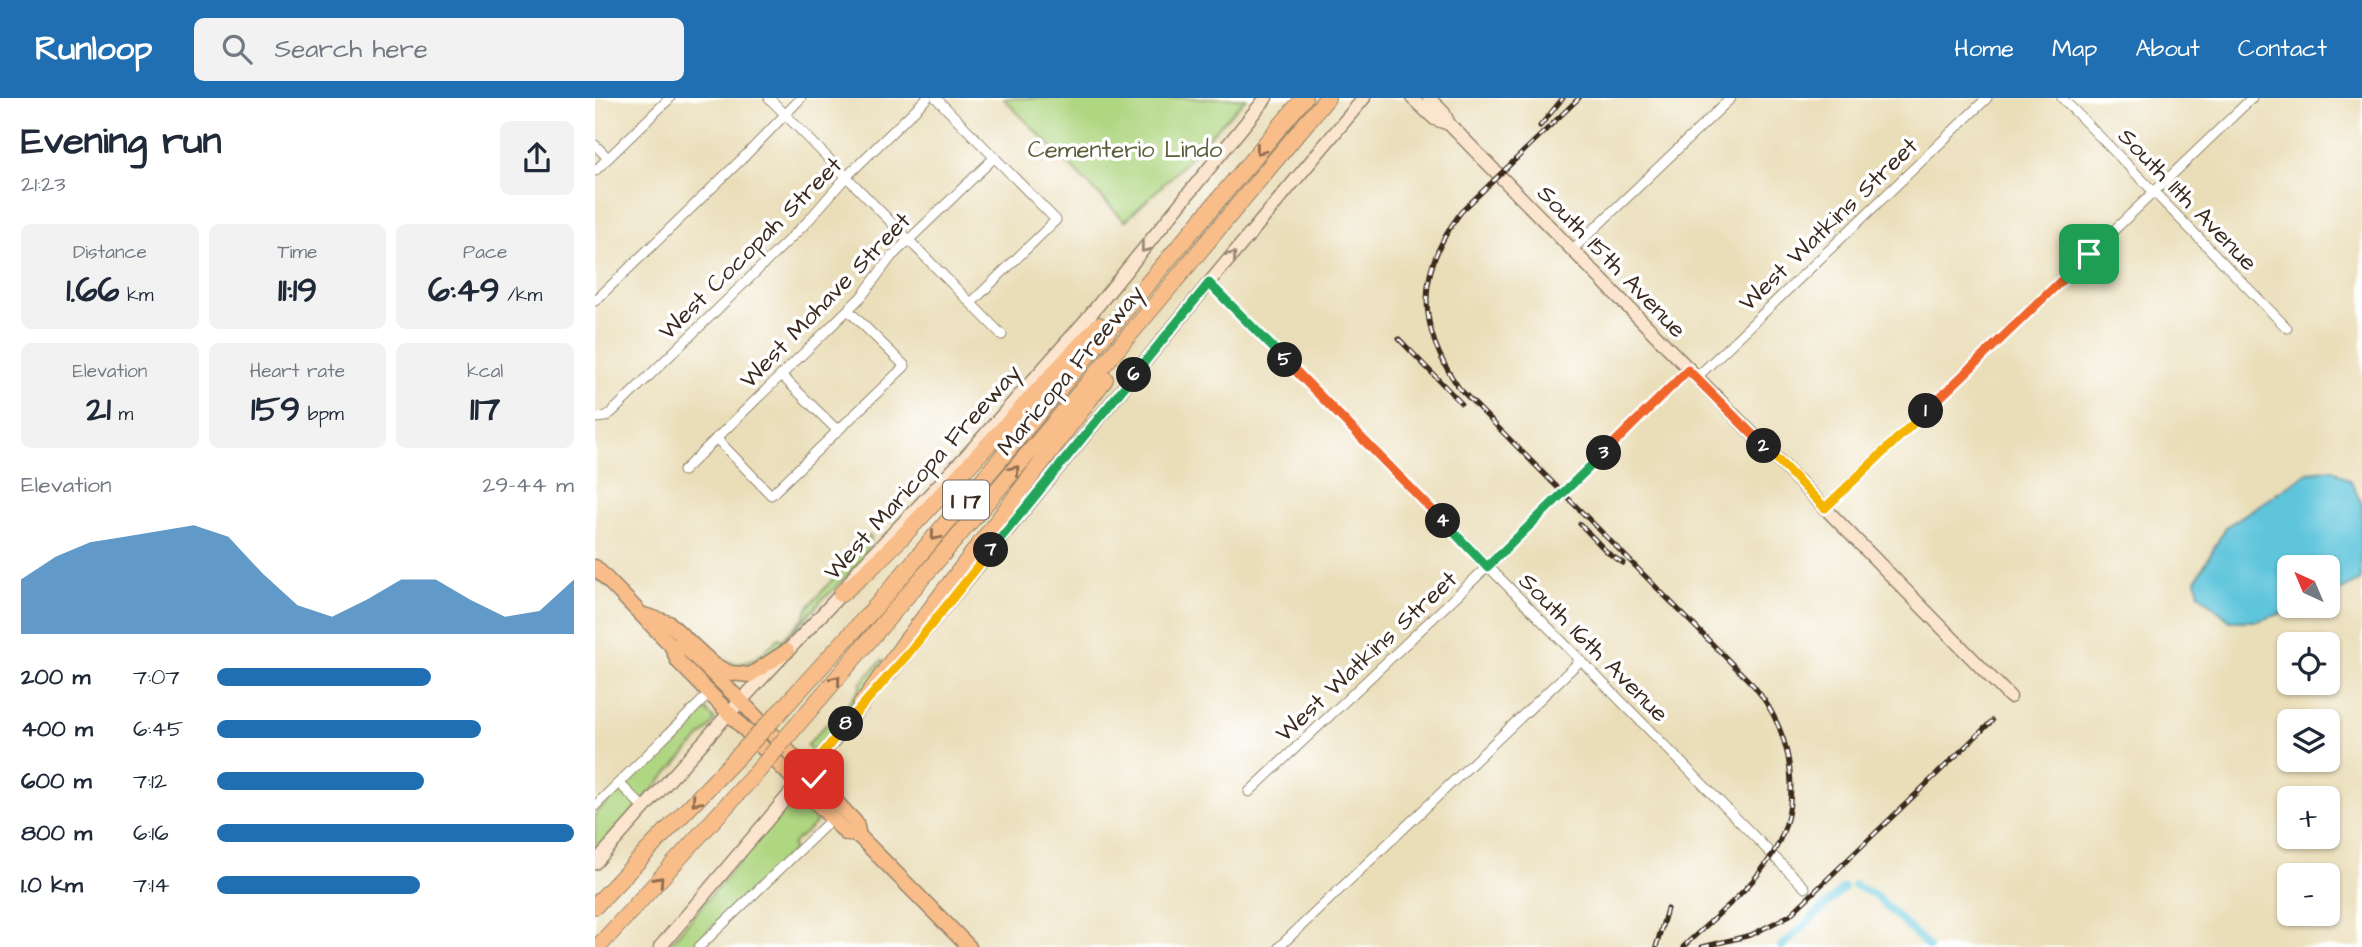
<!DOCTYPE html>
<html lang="en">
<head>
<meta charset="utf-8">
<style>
  body { margin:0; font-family:"Architects Daughter",sans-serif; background:#f2f2f3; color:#1f2937; height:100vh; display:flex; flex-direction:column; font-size:26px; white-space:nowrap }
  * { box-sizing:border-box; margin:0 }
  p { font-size:23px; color:#747a83 }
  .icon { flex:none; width:38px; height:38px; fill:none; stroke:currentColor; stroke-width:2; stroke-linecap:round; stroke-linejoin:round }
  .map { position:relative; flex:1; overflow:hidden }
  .sheet { display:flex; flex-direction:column; background:#fff; width:595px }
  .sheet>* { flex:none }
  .needle { width:46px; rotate:316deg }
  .fabs { position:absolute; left:1682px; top:457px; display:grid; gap:14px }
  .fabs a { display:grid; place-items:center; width:63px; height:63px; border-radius:10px; background:#fff; box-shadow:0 2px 5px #0004; font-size:35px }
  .pin { position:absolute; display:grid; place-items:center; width:60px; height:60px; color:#fff; margin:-30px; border-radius:14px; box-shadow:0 4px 10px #0006 }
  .km { position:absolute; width:35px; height:35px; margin:-18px; border-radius:50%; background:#222; color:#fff; font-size:19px; line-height:35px; text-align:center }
  .round { display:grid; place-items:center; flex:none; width:74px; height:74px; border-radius:10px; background:#f2f2f3 }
  .head { display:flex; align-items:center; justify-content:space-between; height:119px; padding:0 21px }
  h1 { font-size:38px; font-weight:700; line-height:52px }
  .figures { display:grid; grid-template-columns:repeat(3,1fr); gap:10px; height:119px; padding:7px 21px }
  .figures div { display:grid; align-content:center; border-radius:10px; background:#f2f2f3; text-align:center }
  .figures b { font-size:35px; font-weight:700 }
  .figures small { font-size:19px; font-weight:400 }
  .figures p { font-size:19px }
  .chart { height:196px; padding:14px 21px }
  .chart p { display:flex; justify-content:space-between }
  .chart svg { width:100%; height:126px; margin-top:7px; fill:#1f6fb2; opacity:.7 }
  ul { padding:0 21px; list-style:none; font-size:23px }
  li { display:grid; grid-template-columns:112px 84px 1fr; align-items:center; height:52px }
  li i { height:18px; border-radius:9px; background:#1f6fb2 }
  header { display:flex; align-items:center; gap:42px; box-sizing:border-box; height:98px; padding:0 35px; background:#1f6fb2; color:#fff }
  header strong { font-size:33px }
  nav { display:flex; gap:38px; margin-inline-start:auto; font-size:24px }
  .search { width:490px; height:63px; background:#f2f2f3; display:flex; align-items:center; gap:18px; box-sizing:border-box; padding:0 24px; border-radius:10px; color:#747a83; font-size:26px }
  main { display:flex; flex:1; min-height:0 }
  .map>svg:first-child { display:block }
  .green { fill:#afd680; stroke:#75804f; stroke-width:2 }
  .water { fill:#5ec5db; stroke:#4c787c; stroke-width:2 }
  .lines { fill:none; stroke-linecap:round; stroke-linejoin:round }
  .canal { stroke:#5ec5db; stroke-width:8 }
  .minor-casing { stroke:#92846c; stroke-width:11 }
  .secondary-casing { stroke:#92846c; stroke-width:15 }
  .primary-casing { stroke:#92846c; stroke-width:17 }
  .motorway-casing { stroke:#92846c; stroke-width:18 }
  .minor { stroke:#fff; stroke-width:9 }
  .secondary { stroke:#fce5cf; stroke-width:12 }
  .primary { stroke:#f8bd88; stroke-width:14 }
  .motorway { stroke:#f8bd88; stroke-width:16 }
  .rail-casing { stroke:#3b2a1e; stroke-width:5 }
  .rail { stroke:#fff; stroke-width:2.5; stroke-dasharray:8; stroke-linecap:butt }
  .motorway-bridge-casing { stroke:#92846c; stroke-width:18; stroke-linecap:butt }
  .motorway-bridge { stroke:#f8bd88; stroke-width:16 }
  .oneway { stroke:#906c4e }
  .oneway2 { stroke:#9c8876 }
  .split-1-casing { stroke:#fff; stroke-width:14 }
  .split-2-casing { stroke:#fff; stroke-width:14 }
  .split-3-casing { stroke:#fff; stroke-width:14 }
  .split-4-casing { stroke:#fff; stroke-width:14 }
  .split-5-casing { stroke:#fff; stroke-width:14 }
  .split-6-casing { stroke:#fff; stroke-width:14 }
  .split-7-casing { stroke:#fff; stroke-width:14 }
  .split-8-casing { stroke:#fff; stroke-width:14 }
  .split-9-casing { stroke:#fff; stroke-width:14 }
  .split-1 { stroke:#f0652b; stroke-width:9 }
  .split-2 { stroke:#f5b400; stroke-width:9 }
  .split-3 { stroke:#f0652b; stroke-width:9 }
  .split-4 { stroke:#22a559; stroke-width:9 }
  .split-5 { stroke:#f0652b; stroke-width:9 }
  .split-6 { stroke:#22a559; stroke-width:9 }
  .split-7 { stroke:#22a559; stroke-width:9 }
  .split-8 { stroke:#f5b400; stroke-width:9 }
  .split-9 { stroke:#f5b400; stroke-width:9 }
  .labels { text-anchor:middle; stroke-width:7; stroke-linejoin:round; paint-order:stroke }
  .shield { fill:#fff; stroke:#766a62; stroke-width:2 }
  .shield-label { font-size:23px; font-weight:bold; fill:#3b2a1e }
  .park-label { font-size:24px; fill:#5e5e3b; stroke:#fff }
  .street-label { font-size:24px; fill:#3b2a1e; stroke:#fff }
</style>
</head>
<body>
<header>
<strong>Runloop</strong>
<div class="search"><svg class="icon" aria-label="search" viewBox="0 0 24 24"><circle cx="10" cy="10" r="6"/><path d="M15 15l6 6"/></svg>Search here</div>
<nav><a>Home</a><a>Map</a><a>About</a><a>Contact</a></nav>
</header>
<main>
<section class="sheet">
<div class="head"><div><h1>Evening run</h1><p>21:23</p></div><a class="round"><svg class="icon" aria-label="share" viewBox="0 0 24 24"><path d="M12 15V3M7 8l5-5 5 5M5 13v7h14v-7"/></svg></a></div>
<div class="figures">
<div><p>Distance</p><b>1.66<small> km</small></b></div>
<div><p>Time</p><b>11:19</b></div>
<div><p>Pace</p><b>6:49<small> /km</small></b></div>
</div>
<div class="figures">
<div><p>Elevation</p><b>21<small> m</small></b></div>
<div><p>Heart rate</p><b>159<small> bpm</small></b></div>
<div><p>kcal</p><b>117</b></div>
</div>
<div class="chart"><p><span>Elevation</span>29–44 m</p>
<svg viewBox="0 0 160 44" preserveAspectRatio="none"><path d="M0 44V25L10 17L20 12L30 10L40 8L50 6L60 10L70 23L80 34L90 38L100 32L110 25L120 25L130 32L140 38L150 36L160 25V44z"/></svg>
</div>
<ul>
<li><b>200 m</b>7:07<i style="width:60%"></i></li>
<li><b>400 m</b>6:45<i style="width:74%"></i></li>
<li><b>600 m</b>7:12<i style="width:58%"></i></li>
<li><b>800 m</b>6:16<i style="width:100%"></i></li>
<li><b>1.0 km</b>7:14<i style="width:57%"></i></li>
</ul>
</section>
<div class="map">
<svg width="1767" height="849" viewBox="0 0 1767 849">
  <rect width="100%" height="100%" fill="#fff"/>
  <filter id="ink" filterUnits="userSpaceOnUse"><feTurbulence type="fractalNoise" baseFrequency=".0143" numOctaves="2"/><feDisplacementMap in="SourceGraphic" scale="14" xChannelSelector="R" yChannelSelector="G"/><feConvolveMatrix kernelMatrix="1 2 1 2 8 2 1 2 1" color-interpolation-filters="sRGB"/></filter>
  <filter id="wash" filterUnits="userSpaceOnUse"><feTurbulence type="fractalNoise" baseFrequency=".00686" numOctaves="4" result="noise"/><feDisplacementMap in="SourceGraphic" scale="28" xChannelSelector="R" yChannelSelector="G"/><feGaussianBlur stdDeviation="1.57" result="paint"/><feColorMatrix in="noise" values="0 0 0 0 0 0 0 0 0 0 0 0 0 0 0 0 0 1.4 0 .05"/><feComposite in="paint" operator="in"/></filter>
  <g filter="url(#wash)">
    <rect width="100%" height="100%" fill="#eadeb9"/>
    <path class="green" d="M 408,0 L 651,0 L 576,79 L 530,123 Z
      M 273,438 L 276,439 L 269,460 L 232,498 L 228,500 C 225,506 168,567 159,570 C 143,577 128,565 114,556 L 117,553 C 144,578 161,561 184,540 L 188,542 L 209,519 L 213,509 L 264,452 L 266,444 Z
      M 287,562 L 290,565 L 255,612 L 222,652 L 215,652 L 212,647 L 240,617 L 248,613 L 266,589 L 265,586 Z
      M 110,611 L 120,622 L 116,628 L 0,754 L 0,716 Z
      M 200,704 L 204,707 L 213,708 L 222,719 L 220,726 L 199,744 L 197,748 L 199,751 L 96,849 L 72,849 L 191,709 Z"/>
    <path class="water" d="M 1738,371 L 1756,384 L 1767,406 L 1766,482 L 1733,499 L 1732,469 L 1694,469 L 1694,508 L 1712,508 L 1662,523 L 1635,523 L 1604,496 L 1601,482 L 1631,429 L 1714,374 Z"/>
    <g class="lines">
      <path class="canal" d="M 1259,787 L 1280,797 L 1334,849
        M 1186,849 L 1249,790"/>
    </g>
  </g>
  <g filter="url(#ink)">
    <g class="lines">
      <defs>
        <path id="minor" d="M 174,0 L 407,237
          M 341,0 L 461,122 L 376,205
          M 1467,0 L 1692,230
          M 0,47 L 13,60
          M 0,73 L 75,0
          M 977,152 L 1136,0
          M 614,185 L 1210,790
          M 0,203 L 151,57 L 206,0
          M 186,277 L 243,333
          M 1101,280 L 1392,0
          M 0,320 L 10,319 L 17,314 L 212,124 L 251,79 L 332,0
          M 121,340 L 176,397 L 310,268 L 253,212
          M 88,373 L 267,198 L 296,159 L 400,59
          M 1230,409 L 1657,0
          M 24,685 L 49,710
          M 654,694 L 892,469 L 1093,272
          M 0,708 L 114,596
          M 104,849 L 237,721
          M 684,849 L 985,563"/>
        <path id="secondary" d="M 817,0 L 840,21 L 854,26
          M 834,0 L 849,15 L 854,26 L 1415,599
          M 295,576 L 614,185 L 769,0
          M 0,765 L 127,623 L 246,496 L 264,471 L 372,357 L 491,222 L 671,0
          M 65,849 L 220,666 L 271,602"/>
        <path id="primary" d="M 0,469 L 76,547 L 83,563 L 251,735 L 264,738 L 374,849
          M 49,517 L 74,525 L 119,567 L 135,575 L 155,577 L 192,553
          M 76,547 L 93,552 L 146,603 L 261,725 L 264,738"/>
        <path id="motorway" d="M 246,496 L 274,472 L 310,436 L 504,227
          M 266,607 L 309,546 L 510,281
          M 179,620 L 283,506 L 709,0
          M 196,634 L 558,209 L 732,0
          M 0,808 L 148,653
          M 3,849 L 163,673"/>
      </defs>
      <use href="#minor" class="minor-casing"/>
      <use href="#secondary" class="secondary-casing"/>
      <use href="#primary" class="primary-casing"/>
      <use href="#motorway" class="motorway-casing"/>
      <use href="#minor" class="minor"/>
      <use href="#secondary" class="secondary"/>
      <use href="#primary" class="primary"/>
      <use href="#motorway" class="motorway"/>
      <defs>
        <path id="rail" d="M 984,0 L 866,114 C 820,175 822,229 864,290 L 1158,587 C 1200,637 1211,711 1171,766 C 1149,797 1115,823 1088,849
          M 945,28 L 968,0
          M 804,241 L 866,305
          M 985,426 L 1013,455 L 1028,465
          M 1061,849 L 1072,811
          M 1107,849 L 1156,837 L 1195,817 L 1397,623"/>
      </defs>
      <use href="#rail" class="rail-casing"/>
      <use href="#rail" class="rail"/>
      <defs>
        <path id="motorway-bridge" d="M 148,653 L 179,620
          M 163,673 L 196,634"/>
      </defs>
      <use href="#motorway-bridge" class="motorway-bridge-casing"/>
      <use href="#motorway-bridge" class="motorway-bridge"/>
    </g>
    <defs><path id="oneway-chevron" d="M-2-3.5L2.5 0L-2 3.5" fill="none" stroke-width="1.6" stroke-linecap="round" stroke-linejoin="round" transform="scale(1.75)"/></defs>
    <g class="oneway">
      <use href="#oneway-chevron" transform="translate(665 52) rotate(130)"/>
      <use href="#oneway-chevron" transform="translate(420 372) rotate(-50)"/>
      <use href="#oneway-chevron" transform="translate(340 438) rotate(130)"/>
      <use href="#oneway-chevron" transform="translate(241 582) rotate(-50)"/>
      <use href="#oneway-chevron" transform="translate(101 703) rotate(133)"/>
      <use href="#oneway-chevron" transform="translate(64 783) rotate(-48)"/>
    </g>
    <g class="oneway2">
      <use href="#oneway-chevron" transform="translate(550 150) rotate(129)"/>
      <use href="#oneway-chevron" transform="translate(637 158) rotate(-50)"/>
    </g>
  </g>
  <g class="lines" filter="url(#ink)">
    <defs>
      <path id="split-1" d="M 1331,313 L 1494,156"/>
      <path id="split-2" d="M 1169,348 L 1230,410 L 1331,313"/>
      <path id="split-3" d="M 1009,355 L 1093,272 L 1169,348"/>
      <path id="split-4" d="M 848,423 L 892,469 L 1009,355"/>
      <path id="split-5" d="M 690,262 L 848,423"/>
      <path id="split-6" d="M 539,277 L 614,185 L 690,262"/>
      <path id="split-7" d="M 396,452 L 539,277"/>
      <path id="split-8" d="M 251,626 L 312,557 L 396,452"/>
      <path id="split-9" d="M 219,681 L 213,674 L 251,626"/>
    </defs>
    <use href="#split-1" class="split-1-casing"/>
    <use href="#split-2" class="split-2-casing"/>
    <use href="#split-3" class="split-3-casing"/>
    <use href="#split-4" class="split-4-casing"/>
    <use href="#split-5" class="split-5-casing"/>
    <use href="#split-6" class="split-6-casing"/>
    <use href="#split-7" class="split-7-casing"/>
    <use href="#split-8" class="split-8-casing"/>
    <use href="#split-9" class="split-9-casing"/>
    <use href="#split-1" class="split-1"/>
    <use href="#split-2" class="split-2"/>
    <use href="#split-3" class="split-3"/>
    <use href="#split-4" class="split-4"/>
    <use href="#split-5" class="split-5"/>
    <use href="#split-6" class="split-6"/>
    <use href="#split-7" class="split-7"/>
    <use href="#split-8" class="split-8"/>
    <use href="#split-9" class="split-9"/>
  </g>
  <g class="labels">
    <rect class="shield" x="348" y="382.5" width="46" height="39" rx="5"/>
    <g class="shield-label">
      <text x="371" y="410">I 17</text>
    </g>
    <g class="park-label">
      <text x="530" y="59">Cementerio Lindo</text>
    </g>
    <g class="street-label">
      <text transform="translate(1593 101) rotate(46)" y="8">South 11th Avenue</text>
      <text transform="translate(1233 126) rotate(-44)" y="8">West Watkins Street</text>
      <text transform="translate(155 150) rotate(-45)" y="8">West Cocopah Street</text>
      <text transform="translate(1017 163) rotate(46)" y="8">South 15th Avenue</text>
      <text transform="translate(230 202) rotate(-46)" y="8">West Mohave Street</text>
      <text transform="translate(475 272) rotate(-50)" y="8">Maricopa Freeway</text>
      <text transform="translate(327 374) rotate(-48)" y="8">West Maricopa Freeway</text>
      <text transform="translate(999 549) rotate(45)" y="8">South 16th Avenue</text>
      <text transform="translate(771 558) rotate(-43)" y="8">West Watkins Street</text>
    </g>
  </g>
</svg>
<div class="fabs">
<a><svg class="needle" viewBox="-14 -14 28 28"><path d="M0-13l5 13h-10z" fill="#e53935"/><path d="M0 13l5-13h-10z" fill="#747a83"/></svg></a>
<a><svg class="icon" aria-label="locate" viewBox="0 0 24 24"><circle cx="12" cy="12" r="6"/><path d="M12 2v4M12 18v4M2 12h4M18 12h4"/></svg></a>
<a><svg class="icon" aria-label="layers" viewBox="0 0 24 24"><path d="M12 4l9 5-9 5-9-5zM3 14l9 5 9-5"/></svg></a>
<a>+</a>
<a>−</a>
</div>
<div class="pin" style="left:1494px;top:156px;background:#1e9e55"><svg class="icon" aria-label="arrive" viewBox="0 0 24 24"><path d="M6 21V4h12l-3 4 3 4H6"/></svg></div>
<div class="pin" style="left:219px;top:681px;background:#d93025"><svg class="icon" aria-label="check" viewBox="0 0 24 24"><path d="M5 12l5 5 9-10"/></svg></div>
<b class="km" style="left:1331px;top:313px">1</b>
<b class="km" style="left:1169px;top:348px">2</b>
<b class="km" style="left:1009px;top:355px">3</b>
<b class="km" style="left:848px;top:423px">4</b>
<b class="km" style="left:690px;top:262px">5</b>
<b class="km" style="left:539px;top:277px">6</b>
<b class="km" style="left:396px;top:452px">7</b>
<b class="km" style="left:251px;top:626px">8</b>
</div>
</main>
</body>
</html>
